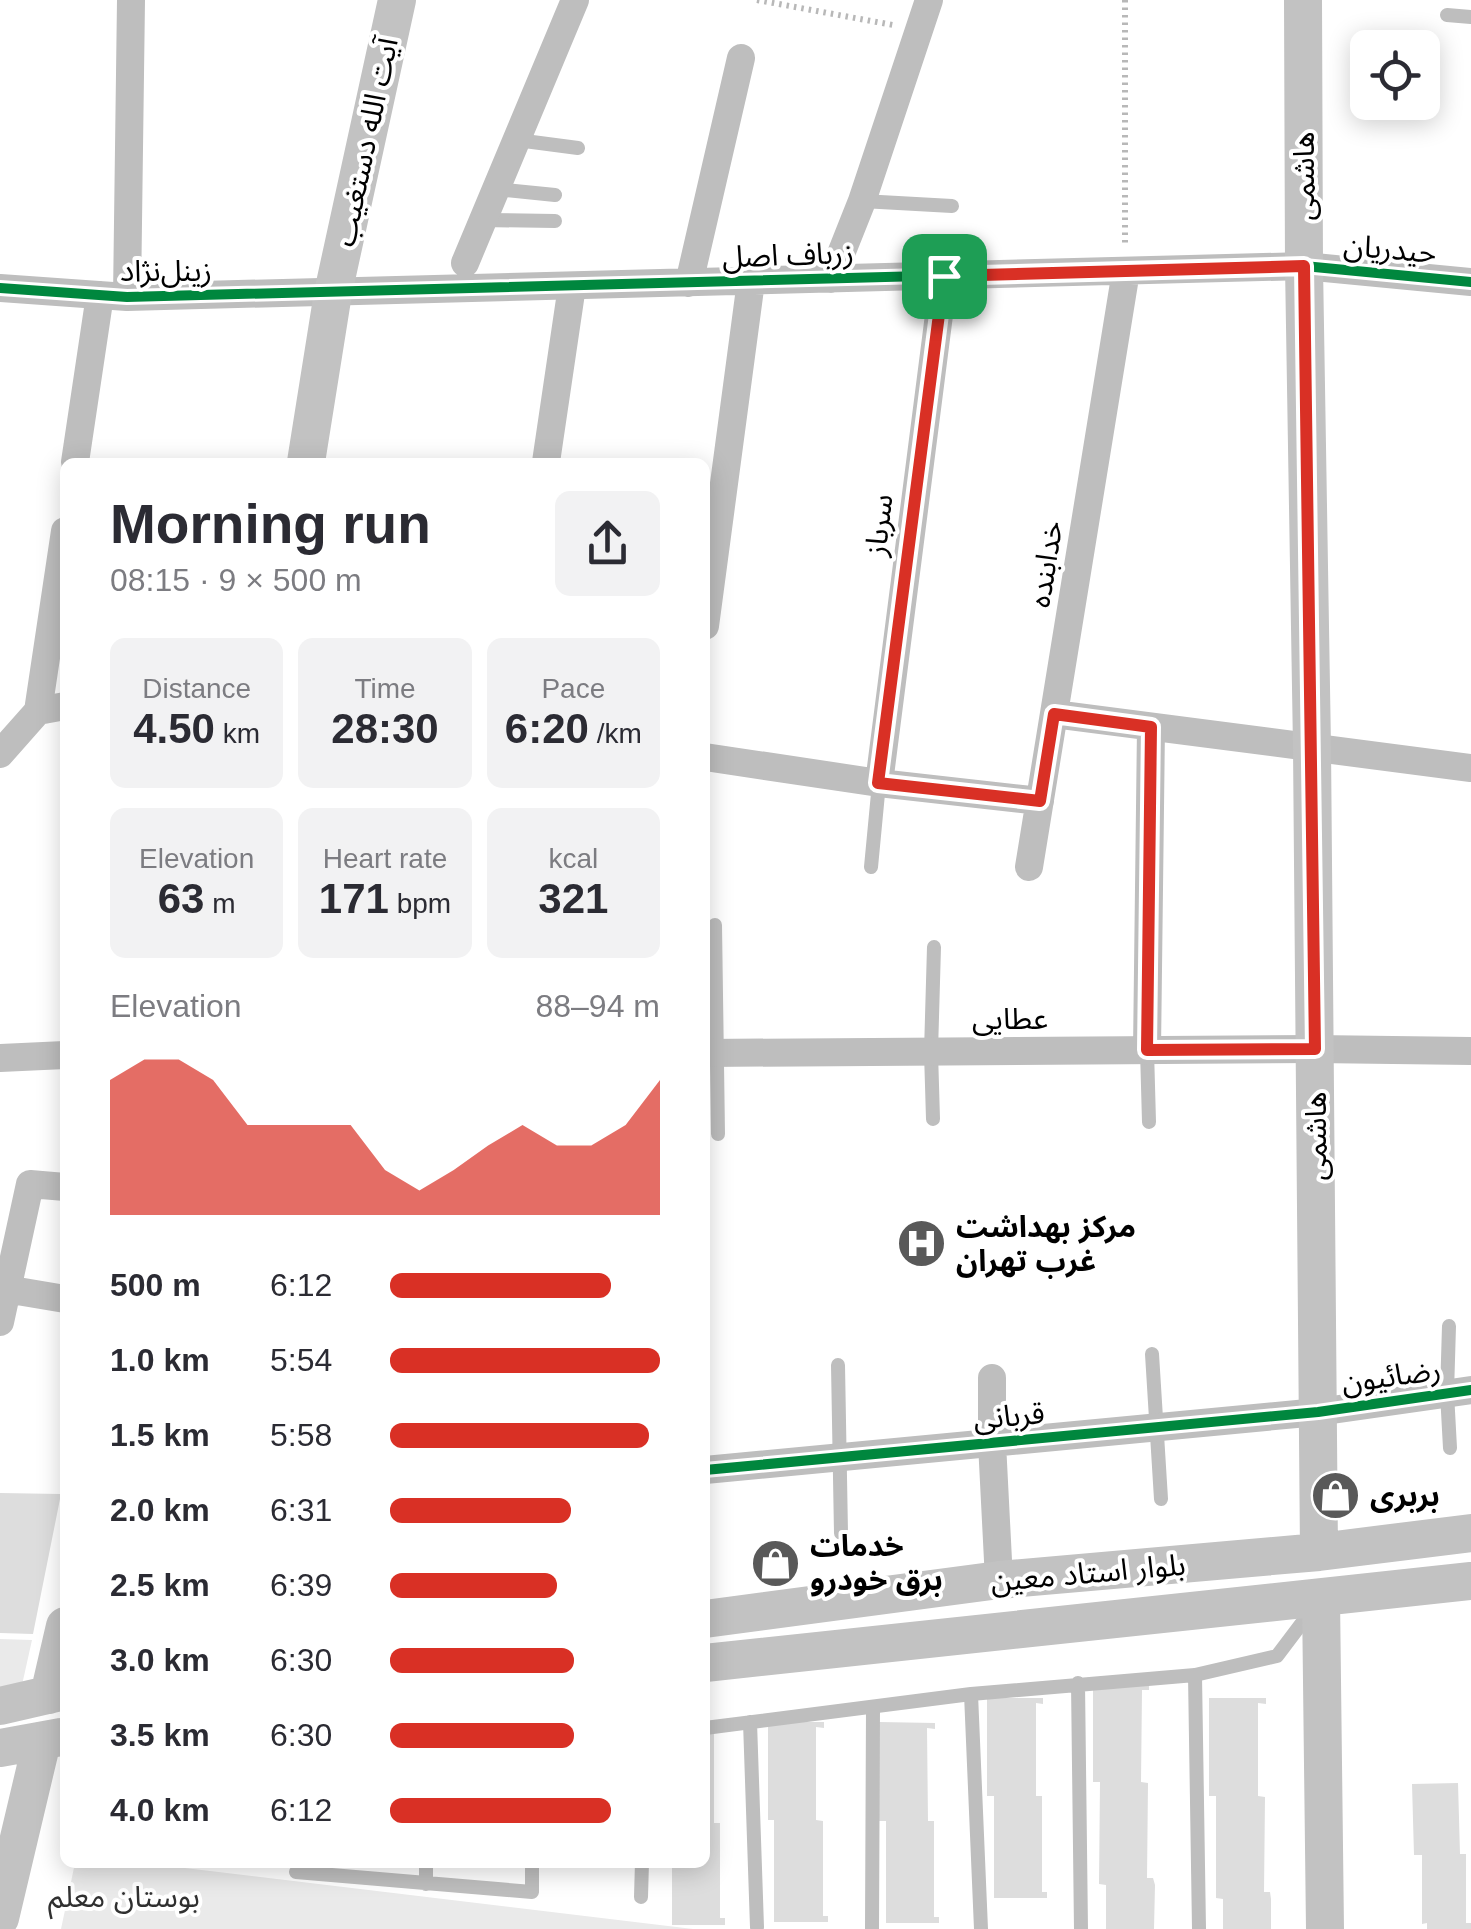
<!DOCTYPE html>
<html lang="en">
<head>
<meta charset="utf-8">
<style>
  body { margin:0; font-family:Arial,"Noto Sans Arabic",sans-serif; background:#f2f2f3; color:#2b2b33; height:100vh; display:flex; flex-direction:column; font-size:38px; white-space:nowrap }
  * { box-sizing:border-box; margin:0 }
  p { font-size:32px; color:#7c7c81 }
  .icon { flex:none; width:55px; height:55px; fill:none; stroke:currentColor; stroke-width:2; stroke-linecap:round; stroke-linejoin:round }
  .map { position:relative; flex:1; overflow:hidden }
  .details { position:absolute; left:60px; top:458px; width:650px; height:1410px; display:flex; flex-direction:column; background:#fff; border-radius:15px; box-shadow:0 5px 25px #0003 }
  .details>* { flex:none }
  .tools { position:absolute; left:1350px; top:30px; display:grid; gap:20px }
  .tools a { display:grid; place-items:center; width:90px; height:90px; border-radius:15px; background:#fff; box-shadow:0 5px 25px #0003; font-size:50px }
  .pin { position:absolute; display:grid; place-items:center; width:85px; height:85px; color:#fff; margin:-42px; border-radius:20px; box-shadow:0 5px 15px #0006 }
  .round { display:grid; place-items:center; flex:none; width:105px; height:105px; border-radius:15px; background:#f2f2f3 }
  .summary { display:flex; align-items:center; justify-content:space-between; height:170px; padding:0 50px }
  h1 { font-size:55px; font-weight:700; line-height:75px }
  .stats { display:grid; grid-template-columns:repeat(3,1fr); gap:15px; height:170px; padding:10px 50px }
  .stats div { display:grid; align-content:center; border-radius:15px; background:#f2f2f3; text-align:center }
  .stats b { font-size:42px; font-weight:700 }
  .stats small { font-size:28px; font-weight:400 }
  .stats p { font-size:28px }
  .chart { height:280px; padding:20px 50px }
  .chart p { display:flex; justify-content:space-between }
  .chart svg { width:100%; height:180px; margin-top:10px; fill:#d93025; opacity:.7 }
  ul { padding:0 50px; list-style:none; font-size:32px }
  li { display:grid; grid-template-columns:160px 120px 1fr; align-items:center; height:75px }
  li i { height:25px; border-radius:12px; background:#d93025 }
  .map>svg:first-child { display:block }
  .green { fill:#eaeaea }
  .building { fill:#ddd }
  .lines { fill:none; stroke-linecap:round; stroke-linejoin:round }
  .path { stroke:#b8b8b8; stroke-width:6; stroke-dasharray:2.5 5; stroke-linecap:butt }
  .lane { stroke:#bebebe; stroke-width:14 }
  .street { stroke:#bebebe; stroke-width:28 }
  .secondary { stroke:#c2c2c2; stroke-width:38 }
  .cycleway-casing { stroke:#fff; stroke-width:16 }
  .cycleway { stroke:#00873e; stroke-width:10 }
  .route-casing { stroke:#fff; stroke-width:20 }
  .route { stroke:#d93025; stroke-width:12 }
  .labels { text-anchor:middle; stroke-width:8; stroke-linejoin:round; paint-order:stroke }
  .street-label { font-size:30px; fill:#000; stroke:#fff }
  .poi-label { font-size:30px; font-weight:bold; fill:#000; stroke:#fff; text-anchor:start }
  .park-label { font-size:30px; fill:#303030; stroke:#fff }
</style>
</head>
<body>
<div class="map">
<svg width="1471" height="1929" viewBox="0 0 1471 1929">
  <rect width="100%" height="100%" fill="#fff"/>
  <path class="green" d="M 0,1639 L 32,1640 L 22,1685 L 0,1688 Z
    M 75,1863 L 143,1863 L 693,1929 L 61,1929 Z"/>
  <path class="building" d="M 0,1493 L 61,1494 L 33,1634 L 0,1633 Z
    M 1093,1684 L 1149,1684 L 1149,1690 L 1142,1690 L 1141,1782 L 1148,1783 L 1147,1878 L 1153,1878 L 1155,1885 L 1154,1929 L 1106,1929 L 1106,1885 L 1099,1884 L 1100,1782 L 1093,1782 Z
    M 987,1698 L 1043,1698 L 1043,1704 L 1036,1703 L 1036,1796 L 1042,1796 L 1042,1892 L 1047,1892 L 1047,1898 L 994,1898 L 994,1796 L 987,1796 Z
    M 1209,1698 L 1266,1698 L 1266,1704 L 1258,1703 L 1258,1796 L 1265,1797 L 1264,1892 L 1270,1892 L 1271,1899 L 1271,1929 L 1223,1929 L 1223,1899 L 1216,1898 L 1216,1796 L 1209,1796 Z
    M 768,1722 L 824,1722 L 824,1728 L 816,1727 L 816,1820 L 823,1821 L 823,1916 L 828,1916 L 828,1922 L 774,1922 L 774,1820 L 768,1820 Z
    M 879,1722 L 935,1723 L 935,1729 L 927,1728 L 928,1821 L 934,1821 L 934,1917 L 939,1917 L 939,1923 L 886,1923 L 886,1821 L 879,1821 Z
    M 705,1724 L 714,1730 L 714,1823 L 720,1823 L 720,1918 L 725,1918 L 725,1925 L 672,1925 L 672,1862 L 705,1862 Z
    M 1458,1783 L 1460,1854 L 1466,1854 L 1466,1923 L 1471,1923 L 1471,1929 L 1427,1929 L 1427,1923 L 1422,1924 L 1422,1855 L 1414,1855 L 1412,1784 Z"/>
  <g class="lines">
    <path class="path" d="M 757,0 L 893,25
      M 1125,0 L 1125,244"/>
    <path class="lane" d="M 1447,15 L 1471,17
      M 517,140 L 578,148
      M 496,189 L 555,195
      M 862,201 L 952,206
      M 483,220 L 555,221
      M 871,867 L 879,783
      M 715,925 L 718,1134
      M 1147,1050 L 1149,1122
      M 933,1119 L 931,1052 L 934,947
      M 1449,1326 L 1447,1393 L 1450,1448
      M 1152,1354 L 1161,1499
      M 838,1365 L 841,1533
      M 1195,1675 L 1199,1929
      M 1078,1683 L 1081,1929
      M 971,1694 L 981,1929
      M 750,1722 L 757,1927
      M 705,1728 L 971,1694 L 1195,1675 L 1277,1656 L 1311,1611
      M 296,1872 L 532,1892 L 532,1862
      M 426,1884 L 426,1862
      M 641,1897 L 642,1862
      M 872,1929 L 873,1708"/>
    <path class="street" d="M 465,263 L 575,0
      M 831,279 L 862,201 L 929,0
      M 689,283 L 741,58
      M 0,288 L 127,297 L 1304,266 L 1471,282
      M 127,297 L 131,0
      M 75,462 L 100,295
      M 546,462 L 572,286
      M 705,626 L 751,281
      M 38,711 L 65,531
      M 1054,714 L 1471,768
      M 0,754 L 38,711 L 65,706
      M 705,757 L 879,783 L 1040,801
      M 879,783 L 944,276
      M 1029,867 L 1126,271
      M 1147,1050 L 1151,727
      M 705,1053 L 1315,1049 L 1471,1051
      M 0,1058 L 65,1055
      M 0,1288 L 65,1299
      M 0,1322 L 30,1184 L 65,1187
      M 992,1378 L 992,1443 L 999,1580
      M 705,1470 L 1318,1412 L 1471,1390"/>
    <path class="secondary" d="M 1303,0 L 1304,266 L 1312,747 L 1319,1552
      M 306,462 L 333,293 L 397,0
      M 1321,1598 L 1325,1929
      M 705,1619 L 999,1580 L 1319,1552 L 1471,1533
      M 705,1663 L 1471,1581
      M 49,1695 L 65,1626
      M 0,1706 L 65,1691
      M 0,1748 L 61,1737
      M 0,1918 L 42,1741"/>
    <defs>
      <path id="cycleway" d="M 0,288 L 127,297 L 1304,266 L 1471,282
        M 705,1470 L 1318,1412 L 1471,1390"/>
    </defs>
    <use href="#cycleway" class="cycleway-casing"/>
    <use href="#cycleway" class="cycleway"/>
  </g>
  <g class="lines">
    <defs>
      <path id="route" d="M 1304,266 L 1315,1049 L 1147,1050 L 1151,727 L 1054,714 L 1040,801 L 878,783 L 944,276 Z"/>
    </defs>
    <use href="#route" class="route-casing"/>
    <use href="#route" class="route"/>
  </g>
  <defs>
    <symbol id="hospital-disc" viewBox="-11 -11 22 22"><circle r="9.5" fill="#595959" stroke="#fff"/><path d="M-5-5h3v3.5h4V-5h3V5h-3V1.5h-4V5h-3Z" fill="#fff"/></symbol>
    <symbol id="shop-disc" viewBox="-11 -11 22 22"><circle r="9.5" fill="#595959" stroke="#fff"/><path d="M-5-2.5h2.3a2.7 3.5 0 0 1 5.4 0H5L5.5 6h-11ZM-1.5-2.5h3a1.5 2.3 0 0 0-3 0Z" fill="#fff"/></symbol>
  </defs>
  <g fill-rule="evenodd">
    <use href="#hospital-disc" x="894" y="1216" width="55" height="55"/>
    <use href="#shop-disc" x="1308" y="1468" width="55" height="55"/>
    <use href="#shop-disc" x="748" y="1536" width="55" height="55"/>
  </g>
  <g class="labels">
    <g class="street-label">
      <text transform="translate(366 142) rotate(-78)" y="10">آیت الله دستغیب</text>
      <text transform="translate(1304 176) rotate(-90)" y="10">هاشمی</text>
      <text transform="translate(1390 249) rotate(5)" y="10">حیدریان</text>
      <text transform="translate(788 255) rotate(-2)" y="10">زرباف اصل</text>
      <text x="166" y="281">زینل‌نژاد</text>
      <text transform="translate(879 525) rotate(-83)" y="10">سرباز</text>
      <text transform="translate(1046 564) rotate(-81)" y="10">خدابنده</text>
      <text x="1010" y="1029">عطایی</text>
      <text transform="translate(1316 1136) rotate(-90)" y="10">هاشمی</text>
      <text transform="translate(1391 1376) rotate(-8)" y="10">رضائیون</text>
      <text transform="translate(1009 1416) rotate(-5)" y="10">قربانی</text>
      <text transform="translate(1088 1573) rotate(-5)" y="10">بلوار استاد معین</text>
    </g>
    <g class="poi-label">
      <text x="956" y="1237">مرکز بهداشت<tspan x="956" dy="34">غرب تهران</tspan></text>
      <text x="1370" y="1506">بربری</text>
      <text x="810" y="1556">خدمات<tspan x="810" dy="34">برق خودرو</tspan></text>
    </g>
    <g class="park-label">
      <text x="124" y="1907">بوستان معلم</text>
    </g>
  </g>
</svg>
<div class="tools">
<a><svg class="icon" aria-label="locate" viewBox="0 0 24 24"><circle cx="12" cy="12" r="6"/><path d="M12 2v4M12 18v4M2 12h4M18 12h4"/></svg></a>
</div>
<div class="pin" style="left:944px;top:276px;background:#1e9e55"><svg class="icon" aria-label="arrive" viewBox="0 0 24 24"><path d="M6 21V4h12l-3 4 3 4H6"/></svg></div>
<section class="details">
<div class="summary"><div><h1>Morning run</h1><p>08:15 · 9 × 500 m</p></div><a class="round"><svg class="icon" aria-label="share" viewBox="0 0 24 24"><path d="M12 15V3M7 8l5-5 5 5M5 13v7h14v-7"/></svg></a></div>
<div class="stats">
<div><p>Distance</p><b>4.50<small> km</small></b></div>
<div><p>Time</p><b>28:30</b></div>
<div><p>Pace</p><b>6:20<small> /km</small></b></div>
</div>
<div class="stats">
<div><p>Elevation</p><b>63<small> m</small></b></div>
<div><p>Heart rate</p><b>171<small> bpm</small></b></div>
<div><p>kcal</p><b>321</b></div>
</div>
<div class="chart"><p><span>Elevation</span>88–94 m</p>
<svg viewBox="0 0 160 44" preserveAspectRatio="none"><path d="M0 44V11L10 6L20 6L30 11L40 22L50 22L60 22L70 22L80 33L90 38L100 33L110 27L120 22L130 27L140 27L150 22L160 11V44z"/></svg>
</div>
<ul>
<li><b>500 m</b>6:12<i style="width:82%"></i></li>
<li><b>1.0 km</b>5:54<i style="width:100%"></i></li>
<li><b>1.5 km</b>5:58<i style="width:96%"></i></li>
<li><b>2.0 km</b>6:31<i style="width:67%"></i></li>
<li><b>2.5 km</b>6:39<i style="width:62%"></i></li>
<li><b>3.0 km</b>6:30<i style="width:68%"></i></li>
<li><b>3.5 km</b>6:30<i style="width:68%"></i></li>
<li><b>4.0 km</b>6:12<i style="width:82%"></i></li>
</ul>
</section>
</div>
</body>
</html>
